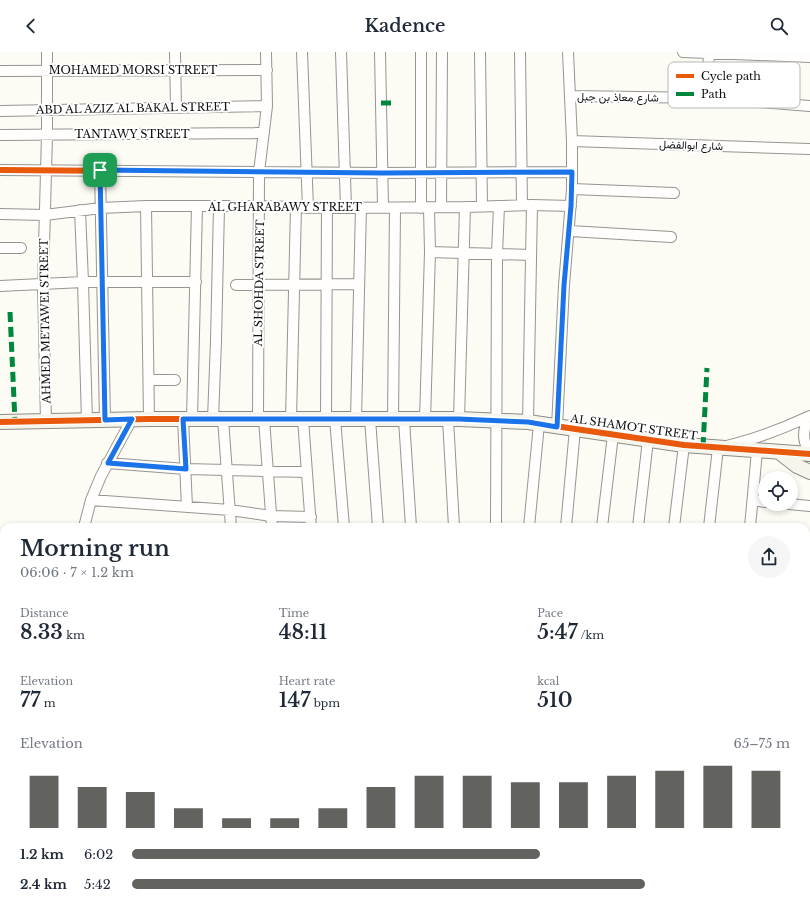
<!DOCTYPE html>
<html lang="en">
<head>
<meta charset="utf-8">
<style>
  body { margin:0; font-family:"Libre Baskerville",Vazirmatn,serif; background:#f6f6f7; color:#1f2937; height:100vh; display:flex; flex-direction:column; font-size:15px; white-space:nowrap }
  * { box-sizing:border-box; margin:0 }
  p { font-size:13px; color:#747a83 }
  .icon { flex:none; width:22px; height:22px; fill:none; stroke:currentColor; stroke-width:2; stroke-linecap:round; stroke-linejoin:round }
  .map { position:relative; flex:1; overflow:hidden }
  .panel { position:absolute; left:0px; top:471px; width:810px; height:384px; display:flex; flex-direction:column; background:#fff; border-radius:12px 12px 0 0; box-shadow:0 2px 6px #0003 }
  .panel>* { flex:none }
  .buttons { position:absolute; left:758px; top:419px; display:grid; gap:8px }
  .buttons a { display:grid; place-items:center; width:40px; height:40px; border-radius:50%; background:#fff; box-shadow:0 2px 6px #0003; font-size:20px }
  .pin { position:absolute; display:grid; place-items:center; width:34px; height:34px; color:#fff; margin:-17px; border-radius:8px; box-shadow:0 2px 6px #0006 }
  .round { display:grid; place-items:center; flex:none; width:42px; height:42px; border-radius:21px; background:#f6f6f7 }
  .summary { display:flex; align-items:center; justify-content:space-between; height:68px; padding:0 20px }
  h1 { font-size:22px; font-weight:600; line-height:30px }
  .metrics { display:grid; grid-template-columns:repeat(3,1fr); gap:6px; height:68px; padding:4px 20px }
  .metrics div { display:grid; align-content:center }
  .metrics b { font-size:20px; font-weight:600 }
  .metrics small { font-size:11px; font-weight:400 }
  .metrics p { font-size:11px }
  .chart { height:112px; padding:8px 20px }
  .chart p { display:flex; justify-content:space-between }
  .chart svg { width:100%; height:72px; margin-top:4px; stroke:#62625f; stroke-width:6 }
  ul { padding:0 20px; list-style:none; font-size:13px }
  li { display:grid; grid-template-columns:64px 48px 1fr; align-items:center; height:30px }
  li i { height:10px; border-radius:5px; background:#62625f }
  header { display:flex; justify-content:space-between; align-items:center; height:52px; padding:0 20px; background:#fff; font-size:18px; font-weight:600 }
  .map>svg:first-child { display:block }
  .lines { fill:none; stroke-linecap:round; stroke-linejoin:round }
  .street-casing { stroke:#969592; stroke-width:12 }
  .secondary-casing { stroke:#8c8c89; stroke-width:16 }
  .street { stroke:#fffefd; stroke-width:10 }
  .secondary { stroke:#f5f5eb; stroke-width:14 }
  .quiet { stroke:#00873e; stroke-width:5; stroke-dasharray:10 5; stroke-linecap:butt }
  .cycleway-casing { stroke:#fff; stroke-width:8 }
  .cycleway { stroke:#e8590c; stroke-width:6 }
  .route-casing { stroke:#fff; stroke-width:8 }
  .route { stroke:#1a73e8; stroke-width:5 }
  .labels { text-anchor:middle; stroke-width:4; stroke-linejoin:round; paint-order:stroke }
  .street-label { font-size:11px; fill:#0f0f0f; stroke:#fff }
  .key { fill:#fff; stroke:#b7b7b7; stroke-width:1 }
  .key-label { font-size:11px; fill:#0f0f0f }
</style>
</head>
<body>
<header><svg class="icon" aria-label="back" viewBox="0 0 24 24"><path d="M15 5l-7 7 7 7"/></svg>Kadence<svg class="icon" aria-label="search" viewBox="0 0 24 24"><circle cx="10" cy="10" r="6"/><path d="M15 15l6 6"/></svg></header>
<div class="map">
<svg width="810" height="855" viewBox="0 0 810 855">
  <rect width="100%" height="100%" fill="#fcfbf4"/>
  <g class="lines">
    <defs>
      <path id="street" d="M 175,0 L 176,56
        M 302,0 L 308,156
        M 341,0 L 346,156
        M 380,0 L 383,155
        M 480,0 L 482,154
        M 520,0 L 522,153
        M 683,0 L 810,5
        M 0,19 L 267,18
        M 570,44 L 707,46 L 810,54
        M 707,46 L 709,0
        M 0,59 L 267,54
        M 0,83 L 264,81
        M 572,89 L 810,97
        M 0,118 L 382,121 L 572,120
        M 100,118 L 105,368
        M 572,137 L 674,141
        M 146,154 L 149,367
        M 441,155 L 442,0
        M 421,156 L 421,0
        M 80,158 L 83,230 L 87,369
        M 0,162 L 45,163 L 101,156 L 146,154 L 260,154 L 327,156 L 465,155 L 532,153 L 571,154
        M 570,179 L 671,185
        M 0,196 L 21,196
        M 430,200 L 531,203
        M 236,233 L 358,232
        M 0,234 L 83,230 L 196,230
        M 149,328 L 175,328
        M 810,364 C 803,376 801,388 810,400
        M 183,367 L 187,455
        M 192,367 L 197,154
        M 213,367 L 216,289 L 219,155
        M 223,367 L 231,475
        M 258,367 L 259,120 L 267,54 L 266,0
        M 264,367 L 272,475
        M 291,367 L 296,155
        M 303,367 L 311,475
        M 326,367 L 327,156
        M 335,367 L 344,475
        M 356,367 L 361,155
        M 370,367 L 378,475
        M 448,367 L 454,475
        M 459,367 L 465,155
        M 393,368 L 395,156
        M 404,368 L 411,475
        M 425,368 L 430,200 L 429,156
        M 46,370 L 43,232 L 47,83 L 47,0
        M 528,370 L 532,153
        M 557,375 L 564,233 L 572,137 L 572,89 L 568,0
        M 107,411 L 186,417 L 307,420
        M 91,448 L 230,458 L 271,464 L 311,465
        M 753,448 L 765,450
        M 789,452 L 810,454
        M 84,475 L 91,448 L 101,424 L 132,367
        M 496,475 L 497,202 L 499,154
        M 529,475 L 539,372
        M 566,475 L 575,377
        M 602,475 L 613,383
        M 638,475 L 648,388
        M 674,475 L 684,393
        M 709,475 L 718,396 C 750,389 780,378 810,364
        M 750,475 L 757,399
        M 806,495 L 810,496
        M 0,507 L 4,507
        M 810,517 C 804,535 806,554 810,571
        M 0,547 L 4,547
        M 0,580 L 4,580
        M 806,600 L 810,600
        M 0,619 L 4,619
        M 806,640 L 810,640
        M 0,671 L 4,671
        M 806,686 L 810,687
        M 0,714 L 4,714
        M 0,765 L 4,765
        M 0,798 L 4,797
        M 806,823 L 810,808
        M 0,836 L 4,835
        M 157,851 L 157,855
        M 198,851 L 198,855
        M 236,851 L 236,855
        M 278,851 L 278,855
        M 320,851 L 320,855
        M 386,851 L 386,855
        M 424,851 L 424,855
        M 88,855 L 88,851
        M 351,855 L 351,851
        M 797,855 L 798,851"/>
      <path id="secondary" d="M 0,370 L 149,367 L 459,367 L 528,370 L 684,393 L 810,402
        M 779,400 L 797,414 L 810,420"/>
    </defs>
    <use href="#street" class="street-casing"/>
    <use href="#secondary" class="secondary-casing"/>
    <use href="#street" class="street"/>
    <use href="#secondary" class="secondary"/>
    <path class="quiet" d="M 381,51 L 396,51
      M 10,260 L 15,370
      M 703,395 L 707,316"/>
    <defs>
      <path id="cycleway" d="M 0,118 L 382,121 L 572,120
        M 0,370 L 149,367 L 459,367 L 528,370 L 684,393 L 810,402"/>
    </defs>
    <use href="#cycleway" class="cycleway-casing"/>
    <use href="#cycleway" class="cycleway"/>
  </g>
  <g class="lines">
    <defs>
      <path id="route" d="M 100,118 L 382,121 L 572,120 L 571,154 L 564,233 L 557,375 L 528,370 L 459,367 L 183,367 L 186,417 L 108,411 L 132,367 L 105,368 Z"/>
    </defs>
    <use href="#route" class="route-casing"/>
    <use href="#route" class="route"/>
  </g>
  <g class="labels">
    <g class="street-label">
      <text x="133" y="22">MOHAMED MORSI STREET</text>
      <text transform="translate(618 45) rotate(1)" y="4">شارع معاذ بن جبل</text>
      <text transform="translate(133 56) rotate(-1)" y="4">ABD AL AZIZ AL BAKAL STREET</text>
      <text x="132" y="86">TANTAWY STREET</text>
      <text transform="translate(691 93) rotate(2)" y="4">شارع ابوالفضل</text>
      <text x="285" y="159">AL GHARABAWY STREET</text>
      <text transform="translate(259 231) rotate(-89)" y="4">AL SHOHDA STREET</text>
      <text transform="translate(45 269) rotate(-91)" y="4">AHMED METAWEI STREET</text>
      <text transform="translate(634 375) rotate(8)" y="4">AL SHAMOT STREET</text>
    </g>
  </g>
  <rect x="668" y="10" width="132" height="46" rx="6" class="key"/>
  <rect x="676" y="22" width="18" height="4" fill="#e8590c"/>
  <rect x="676" y="40" width="18" height="4" fill="#00873e"/>
  <g class="key-label">
    <text x="701" y="28">Cycle path</text>
    <text x="701" y="46">Path</text>
  </g>
</svg>
<div class="buttons">
<a><svg class="icon" aria-label="locate" viewBox="0 0 24 24"><circle cx="12" cy="12" r="6"/><path d="M12 2v4M12 18v4M2 12h4M18 12h4"/></svg></a>
</div>
<div class="pin" style="left:100px;top:118px;background:#1e9e55"><svg class="icon" aria-label="arrive" viewBox="0 0 24 24"><path d="M6 21V4h12l-3 4 3 4H6"/></svg></div>
<section class="panel">
<div class="summary"><div><h1>Morning run</h1><p>06:06 · 7 × 1.2 km</p></div><a class="round"><svg class="icon" aria-label="share" viewBox="0 0 24 24"><path d="M12 15V3M7 8l5-5 5 5M5 13v7h14v-7"/></svg></a></div>
<div class="metrics">
<div><p>Distance</p><b>8.33<small> km</small></b></div>
<div><p>Time</p><b>48:11</b></div>
<div><p>Pace</p><b>5:47<small> /km</small></b></div>
</div>
<div class="metrics">
<div><p>Elevation</p><b>77<small> m</small></b></div>
<div><p>Heart rate</p><b>147<small> bpm</small></b></div>
<div><p>kcal</p><b>510</b></div>
</div>
<div class="chart"><p><span>Elevation</span>65–75 m</p>
<svg viewBox="0 0 160 44" preserveAspectRatio="none"><path d="M5 44V12M15 44V19M25 44V22M35 44V32M45 44V38M55 44V38M65 44V32M75 44V19M85 44V12M95 44V12M105 44V16M115 44V16M125 44V12M135 44V9M145 44V6M155 44V9"/></svg>
</div>
<ul>
<li><b>1.2 km</b>6:02<i style="width:62%"></i></li>
<li><b>2.4 km</b>5:42<i style="width:78%"></i></li>
</ul>
</section>
</div>
</body>
</html>
